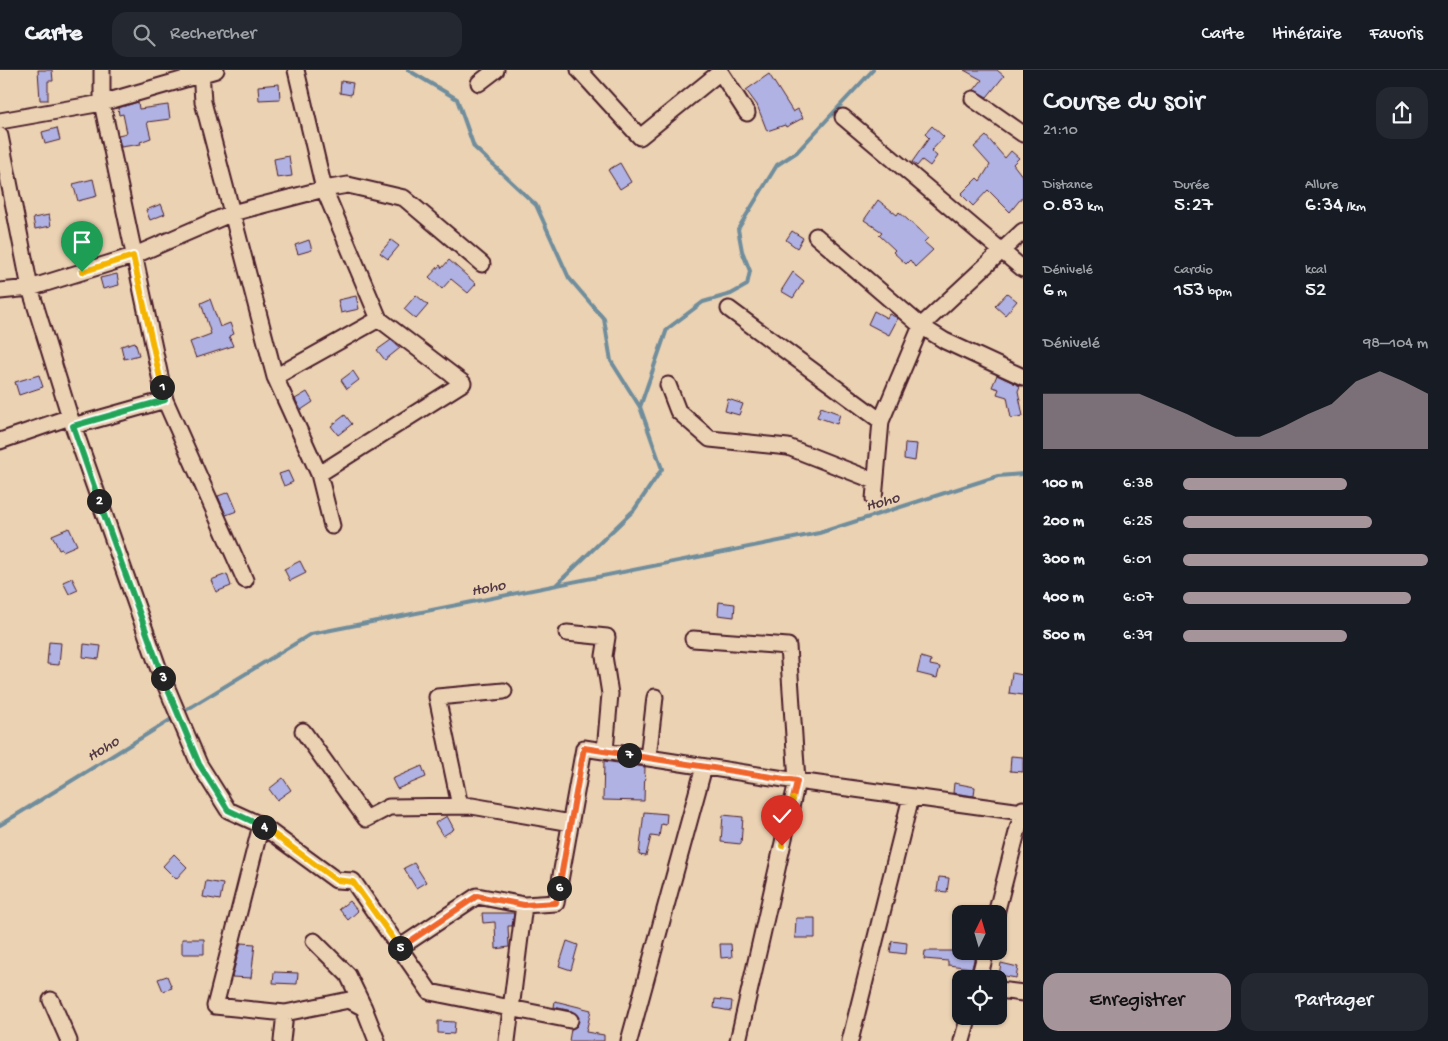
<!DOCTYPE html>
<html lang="fr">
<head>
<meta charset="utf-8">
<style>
  body { margin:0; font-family:"Gochi Hand",sans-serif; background:#242831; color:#f1f3f6; height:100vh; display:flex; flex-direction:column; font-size:19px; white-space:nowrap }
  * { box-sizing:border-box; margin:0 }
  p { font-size:16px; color:#9ea1a6 }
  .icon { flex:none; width:28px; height:28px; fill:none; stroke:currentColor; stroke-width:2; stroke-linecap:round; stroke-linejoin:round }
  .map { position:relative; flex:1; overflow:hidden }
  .details { display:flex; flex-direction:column; background:#171b24; width:425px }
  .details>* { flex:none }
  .needle { width:32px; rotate:5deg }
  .tools { position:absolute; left:952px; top:835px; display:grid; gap:10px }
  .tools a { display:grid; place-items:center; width:55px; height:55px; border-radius:10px; background:#171b24; box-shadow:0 1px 4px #0004; font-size:25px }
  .pin { position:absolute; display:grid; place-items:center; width:42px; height:42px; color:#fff; margin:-51px -21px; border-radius:50% 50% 50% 0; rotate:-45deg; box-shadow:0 0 5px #0007 }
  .pin .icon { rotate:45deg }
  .km { position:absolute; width:25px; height:25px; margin:-12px; border-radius:50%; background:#222; color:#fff; font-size:14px; line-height:25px; text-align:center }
  .round { display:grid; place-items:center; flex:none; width:52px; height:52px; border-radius:15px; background:#242831 }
  .overview { display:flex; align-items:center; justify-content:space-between; height:85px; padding:0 20px }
  h1 { font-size:28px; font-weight:600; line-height:38px }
  .stats { display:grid; grid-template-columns:repeat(3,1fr); gap:8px; height:85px; padding:5px 20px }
  .stats div { display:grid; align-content:center }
  .stats b { font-size:21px; font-weight:600 }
  .stats small { font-size:14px; font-weight:400 }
  .stats p { font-size:14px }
  .chart { height:140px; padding:10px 20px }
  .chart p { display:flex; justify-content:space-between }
  .chart svg { width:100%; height:90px; margin-top:5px; fill:#a6949b; opacity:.7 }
  .action { display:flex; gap:10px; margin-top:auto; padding:10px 20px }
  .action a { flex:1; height:58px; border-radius:15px; background:#a6949b; color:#111; font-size:20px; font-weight:600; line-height:58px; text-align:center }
  .action a+a { background:#242831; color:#f1f3f6 }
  ul { padding:0 20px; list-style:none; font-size:16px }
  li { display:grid; grid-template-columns:80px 60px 1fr; align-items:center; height:38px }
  li i { height:12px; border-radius:6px; background:#a6949b }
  header { display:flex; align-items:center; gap:30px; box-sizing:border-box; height:70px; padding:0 25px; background:#171b24; border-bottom:1px solid #363941 }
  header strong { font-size:24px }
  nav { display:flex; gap:28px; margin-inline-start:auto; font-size:18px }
  .search { width:350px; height:45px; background:#242831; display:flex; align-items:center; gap:12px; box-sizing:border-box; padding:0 18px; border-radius:15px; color:#9ea1a6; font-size:19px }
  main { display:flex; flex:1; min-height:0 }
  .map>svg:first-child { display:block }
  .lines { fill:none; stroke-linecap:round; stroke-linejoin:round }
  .stream { stroke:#6f8d9c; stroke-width:4 }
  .building { fill:#afb2e3; stroke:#4a1f2b }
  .minor-casing { stroke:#4a1f2b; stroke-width:19 }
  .minor { stroke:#ebd2b3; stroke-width:15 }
  .split-1-casing { stroke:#fff; stroke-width:10 }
  .split-2-casing { stroke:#fff; stroke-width:10 }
  .split-3-casing { stroke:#fff; stroke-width:10 }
  .split-4-casing { stroke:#fff; stroke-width:10 }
  .split-5-casing { stroke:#fff; stroke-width:10 }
  .split-6-casing { stroke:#fff; stroke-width:10 }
  .split-7-casing { stroke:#fff; stroke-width:10 }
  .split-8-casing { stroke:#fff; stroke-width:10 }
  .split-9-casing { stroke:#fff; stroke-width:10 }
  .split-1 { stroke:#f5b400; stroke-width:6 }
  .split-2 { stroke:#22a559; stroke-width:6 }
  .split-3 { stroke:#22a559; stroke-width:6 }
  .split-4 { stroke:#22a559; stroke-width:6 }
  .split-5 { stroke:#f5b400; stroke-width:6 }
  .split-6 { stroke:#f0652b; stroke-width:6 }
  .split-7 { stroke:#f0652b; stroke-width:6 }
  .split-8 { stroke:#f0652b; stroke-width:6 }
  .split-9 { stroke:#f5b400; stroke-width:6 }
  .labels { text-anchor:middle; stroke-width:4; stroke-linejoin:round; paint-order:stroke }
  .water-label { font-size:16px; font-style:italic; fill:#533a47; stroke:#ebd2b3 }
</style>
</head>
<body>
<header>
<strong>Carte</strong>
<div class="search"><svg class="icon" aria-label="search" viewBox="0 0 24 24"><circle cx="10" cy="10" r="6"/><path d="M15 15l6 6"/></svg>Rechercher</div>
<nav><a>Carte</a><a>Itinéraire</a><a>Favoris</a></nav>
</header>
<main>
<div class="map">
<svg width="1023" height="971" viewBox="0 0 1023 971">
  <rect width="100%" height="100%" fill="#ebd2b3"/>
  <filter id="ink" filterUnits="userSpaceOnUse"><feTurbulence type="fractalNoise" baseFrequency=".02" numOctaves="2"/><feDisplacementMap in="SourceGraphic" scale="10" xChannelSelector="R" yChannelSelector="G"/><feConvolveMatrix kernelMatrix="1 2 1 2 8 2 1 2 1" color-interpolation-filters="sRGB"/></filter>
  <g filter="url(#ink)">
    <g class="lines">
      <path class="stream" d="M 408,0 L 457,29 L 474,77 L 536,135 L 569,208 L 604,249 L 611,291 L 640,337 L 662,399 L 634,440 L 556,515
        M 640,337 L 667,259 L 703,232 L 731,224 L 747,215 L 750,201 L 742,181 L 738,159 L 777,95 L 797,82 L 873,0
        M 181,643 L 311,564 L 819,463 L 998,406 L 1023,404
        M 0,755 L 175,647"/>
    </g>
    <path class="building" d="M 38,0 L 52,0 L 53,11 L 48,11 L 48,30 L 40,30 Z
      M 964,0 L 997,0 L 1004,6 L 987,27 L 974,20 L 982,10 Z
      M 769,4 L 793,42 L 798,39 L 803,48 L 786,57 L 785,55 L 767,61 L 757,35 L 746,20 Z
      M 341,11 L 353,13 L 351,25 L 340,23 Z
      M 279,14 L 280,29 L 259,30 L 258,16 Z
      M 138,32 L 139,39 L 168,35 L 170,49 L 147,52 L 151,68 L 140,72 L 141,74 L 121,77 L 118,65 L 127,63 L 123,44 L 119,45 L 118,38 Z
      M 932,56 L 944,67 L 931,81 L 937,86 L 930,96 L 922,90 L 917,96 L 912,92 L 929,68 L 925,64 Z
      M 57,58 L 60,70 L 45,74 L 42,62 Z
      M 986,66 L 1005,88 L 1011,81 L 1019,88 L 1013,94 L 1023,107 L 1023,126 L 1010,142 L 988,120 L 973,136 L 961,124 L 977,108 L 980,111 L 990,95 L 974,77 Z
      M 289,86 L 292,106 L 277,108 L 274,89 Z
      M 620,93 L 631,112 L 620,119 L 608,100 Z
      M 93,109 L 97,126 L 78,131 L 73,114 Z
      M 878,130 L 897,145 L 899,142 L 928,168 L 924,172 L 933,180 L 915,197 L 910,190 L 906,194 L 893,182 L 895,180 L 879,165 L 882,162 L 864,150 Z
      M 161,134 L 165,144 L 150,150 L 146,140 Z
      M 49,145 L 51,156 L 35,159 L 33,148 Z
      M 792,161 L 803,168 L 797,178 L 786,170 Z
      M 309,170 L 312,180 L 298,184 L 295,175 Z
      M 391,170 L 399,176 L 388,189 L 380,183 Z
      M 449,190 L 476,214 L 468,223 L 451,209 L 442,219 L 429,207 L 440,195 L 442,198 Z
      M 793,202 L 804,211 L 793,228 L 781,221 Z
      M 117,204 L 119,215 L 103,219 L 100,208 Z
      M 1007,223 L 1017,231 L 1005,245 L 995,236 Z
      M 416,225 L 428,235 L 416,249 L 404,239 Z
      M 356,226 L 359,239 L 341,243 L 338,230 Z
      M 210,229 L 220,257 L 230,253 L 234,264 L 229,266 L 233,276 L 196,288 L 190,272 L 211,264 L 201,233 Z
      M 874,241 L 887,248 L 889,244 L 898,248 L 889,265 L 868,254 Z
      M 391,270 L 400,278 L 385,290 L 377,280 Z
      M 135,272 L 139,285 L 124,289 L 121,276 Z
      M 353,301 L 359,310 L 347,319 L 341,310 Z
      M 39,305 L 43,317 L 19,325 L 15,312 Z
      M 997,305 L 1020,316 L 1018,321 L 1023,346 L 1011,348 L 1007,327 L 997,324 L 999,319 L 992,317 Z
      M 307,322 L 313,332 L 301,340 L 295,329 Z
      M 728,329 L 743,334 L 739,345 L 725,341 Z
      M 821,337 L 840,344 L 837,354 L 817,347 Z
      M 345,345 L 352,354 L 338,365 L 331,356 Z
      M 905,373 L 917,374 L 915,391 L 904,389 Z
      M 288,401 L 293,412 L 284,416 L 279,404 Z
      M 229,422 L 237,441 L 226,445 L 218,426 Z
      M 69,458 L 77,475 L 63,481 L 62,479 L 59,480 L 52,465 Z
      M 300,491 L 306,503 L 290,511 L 284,499 Z
      M 227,504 L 231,516 L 216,522 L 211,510 Z
      M 72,508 L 78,520 L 69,524 L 63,512 Z
      M 719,532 L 735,534 L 734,547 L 718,545 Z
      M 49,572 L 61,573 L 59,595 L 47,594 Z
      M 84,574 L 101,576 L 99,589 L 83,587 Z
      M 921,587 L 931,590 L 930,595 L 940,597 L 937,608 L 917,603 Z
      M 1012,603 L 1023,605 L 1023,625 L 1009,623 Z
      M 1011,686 L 1023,687 L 1023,702 L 1010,701 Z
      M 604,691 L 645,697 L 644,731 L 603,730 Z
      M 422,696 L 426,707 L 397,719 L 392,709 Z
      M 283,708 L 291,720 L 277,730 L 269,719 Z
      M 954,713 L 975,717 L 974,726 L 953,723 Z
      M 644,742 L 667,744 L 666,755 L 661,754 L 659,767 L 651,766 L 646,786 L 639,785 Z
      M 723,745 L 743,747 L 741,774 L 721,772 Z
      M 447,746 L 454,759 L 443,766 L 435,753 Z
      M 174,784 L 187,797 L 176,809 L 163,796 Z
      M 414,793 L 426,812 L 416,818 L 404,798 Z
      M 939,807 L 949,808 L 947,822 L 937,821 Z
      M 206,811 L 223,814 L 220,830 L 203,827 Z
      M 349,831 L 358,841 L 348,850 L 339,839 Z
      M 482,843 L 514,843 L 512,856 L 508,856 L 509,877 L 496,879 L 495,852 L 483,853 Z
      M 796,848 L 815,848 L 815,868 L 795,868 Z
      M 182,869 L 204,869 L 204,884 L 182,884 Z
      M 567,871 L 578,875 L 571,900 L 559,896 Z
      M 892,871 L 907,873 L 906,884 L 890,882 Z
      M 241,873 L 255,874 L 251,908 L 232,907 Z
      M 720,874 L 731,874 L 732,887 L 721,888 Z
      M 925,881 L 976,881 L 972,898 L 948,895 L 948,891 L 924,889 Z
      M 1001,893 L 1018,897 L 1016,908 L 999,905 Z
      M 274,902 L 298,903 L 297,914 L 273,913 Z
      M 167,906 L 172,918 L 163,921 L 158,909 Z
      M 715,929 L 732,931 L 731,941 L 714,938 Z
      M 555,931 L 591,940 L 586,962 L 604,965 L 604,971 L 569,971 L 571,959 L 577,956 L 579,947 L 572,941 L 554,937 Z
      M 438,951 L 455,952 L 454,964 L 438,963 Z"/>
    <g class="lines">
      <defs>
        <path id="minor" d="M 102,0 L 102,33 L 165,330 L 245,510
          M 201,0 L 203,32 L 275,307 L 319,404 L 332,456
          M 296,0 L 324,119 L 379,249 L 463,313 L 319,404
          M 579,0 L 640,67 L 720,2
          M 719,0 L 747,43
          M 479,13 L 496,0
          M 973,29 L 1023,64
          M 843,47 L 1023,199
          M 0,51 L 102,33 L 216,0
          M 0,66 L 30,218 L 70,347 L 158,597 L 199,694 L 228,740 L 261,755 L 215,936 L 285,943 L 349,930 L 364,938 L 377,971
          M 816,166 L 921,256 L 945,271 L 1023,307
          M 0,221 L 30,218 L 133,186 L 232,143 L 324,119 L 348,115 L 404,128 L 482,194
          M 729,239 L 881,351
          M 275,307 L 379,249
          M 668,315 L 678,341 L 710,369 L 788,377 L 875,411
          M 73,356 L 165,330
          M 0,371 L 70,347
          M 874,429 L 881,351 L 921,256 L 1023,161
          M 567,563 L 607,567 L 604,586 L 610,624 L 605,681
          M 693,569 L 788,576 L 797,711 L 738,971
          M 303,661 L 366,749 L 389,737 L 472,736 L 571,753
          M 648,688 L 655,627
          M 460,736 L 437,627 L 504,621
          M 261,755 L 336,810 L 353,811 L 430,922 L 570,950
          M 996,844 L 1023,739
          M 314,871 L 348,905 L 364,938
          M 399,878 L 477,826 L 524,835 L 556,833 L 584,678 L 797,711 L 1022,742
          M 979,909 L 986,881
          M 999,920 L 1023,923
          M 51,930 L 69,971
          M 282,971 L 285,943
          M 507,971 L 524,835
          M 629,971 L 704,697
          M 850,971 L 911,727
          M 962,971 L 969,946"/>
      </defs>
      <use href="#minor" class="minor-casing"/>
      <use href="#minor" class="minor"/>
    </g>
  </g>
  <g class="lines" filter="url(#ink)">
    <defs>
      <path id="split-1" d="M 82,202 L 133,186 L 162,317"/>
      <path id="split-2" d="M 99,431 L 73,356 L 165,330 L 162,317"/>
      <path id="split-3" d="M 99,431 L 163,608"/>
      <path id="split-4" d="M 163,608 L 199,694 L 228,740 L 264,757"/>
      <path id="split-5" d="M 264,757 L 336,810 L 353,812 L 400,878"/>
      <path id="split-6" d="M 400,878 L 477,826 L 524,835 L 556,833 L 559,818"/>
      <path id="split-7" d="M 559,818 L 584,678 L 629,685"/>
      <path id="split-8" d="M 629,685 L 797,711 L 793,729"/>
      <path id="split-9" d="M 782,776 L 793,729"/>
    </defs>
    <use href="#split-1" class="split-1-casing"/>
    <use href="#split-2" class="split-2-casing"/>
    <use href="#split-3" class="split-3-casing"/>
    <use href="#split-4" class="split-4-casing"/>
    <use href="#split-5" class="split-5-casing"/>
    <use href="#split-6" class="split-6-casing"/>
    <use href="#split-7" class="split-7-casing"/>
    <use href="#split-8" class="split-8-casing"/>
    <use href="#split-9" class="split-9-casing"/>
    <use href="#split-1" class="split-1"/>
    <use href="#split-2" class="split-2"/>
    <use href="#split-3" class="split-3"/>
    <use href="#split-4" class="split-4"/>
    <use href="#split-5" class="split-5"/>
    <use href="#split-6" class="split-6"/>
    <use href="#split-7" class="split-7"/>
    <use href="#split-8" class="split-8"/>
    <use href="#split-9" class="split-9"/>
  </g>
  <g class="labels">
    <g class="water-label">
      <text transform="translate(882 430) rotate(-17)" y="6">Hoho</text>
      <text transform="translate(488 516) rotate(-11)" y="6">Hoho</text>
      <text transform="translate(102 677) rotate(-32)" y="6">Hoho</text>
    </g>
  </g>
</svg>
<div class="tools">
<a><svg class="needle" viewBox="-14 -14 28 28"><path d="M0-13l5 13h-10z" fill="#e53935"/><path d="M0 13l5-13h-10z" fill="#9ea1a6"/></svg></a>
<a><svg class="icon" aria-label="locate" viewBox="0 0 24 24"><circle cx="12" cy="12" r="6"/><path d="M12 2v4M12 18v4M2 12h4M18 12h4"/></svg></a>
</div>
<div class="pin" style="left:82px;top:202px;background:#1e9e55"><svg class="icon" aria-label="arrive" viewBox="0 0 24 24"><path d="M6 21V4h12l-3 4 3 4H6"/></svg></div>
<div class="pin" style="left:782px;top:776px;background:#d93025"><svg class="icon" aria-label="check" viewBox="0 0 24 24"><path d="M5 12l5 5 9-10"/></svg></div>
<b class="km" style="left:162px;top:317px">1</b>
<b class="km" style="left:99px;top:431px">2</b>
<b class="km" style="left:163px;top:608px">3</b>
<b class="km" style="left:264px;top:757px">4</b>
<b class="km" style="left:400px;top:878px">5</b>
<b class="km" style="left:559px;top:818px">6</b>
<b class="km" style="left:629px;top:685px">7</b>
</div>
<section class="details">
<div class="overview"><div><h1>Course du soir</h1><p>21:10</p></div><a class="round"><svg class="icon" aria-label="share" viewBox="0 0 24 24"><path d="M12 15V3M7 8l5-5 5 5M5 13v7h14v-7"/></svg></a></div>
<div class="stats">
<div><p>Distance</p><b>0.83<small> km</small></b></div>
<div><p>Durée</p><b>5:27</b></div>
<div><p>Allure</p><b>6:34<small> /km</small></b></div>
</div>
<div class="stats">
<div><p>Dénivelé</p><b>6<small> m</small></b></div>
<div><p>Cardio</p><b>153<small> bpm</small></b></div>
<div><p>kcal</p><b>52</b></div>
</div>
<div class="chart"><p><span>Dénivelé</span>98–104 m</p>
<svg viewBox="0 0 160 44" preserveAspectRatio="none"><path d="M0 44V17L10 17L20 17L30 17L40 17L50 22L60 27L70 33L80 38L90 38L100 33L110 27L120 22L130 11L140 6L150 11L160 17V44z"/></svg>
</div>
<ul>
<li><b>100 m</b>6:38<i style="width:67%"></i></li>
<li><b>200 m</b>6:25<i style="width:77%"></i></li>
<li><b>300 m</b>6:01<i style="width:100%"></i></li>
<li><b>400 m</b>6:07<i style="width:93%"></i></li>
<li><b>500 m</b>6:39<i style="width:67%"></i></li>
</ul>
<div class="action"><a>Enregistrer</a><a>Partager</a></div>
</section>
</main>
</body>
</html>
